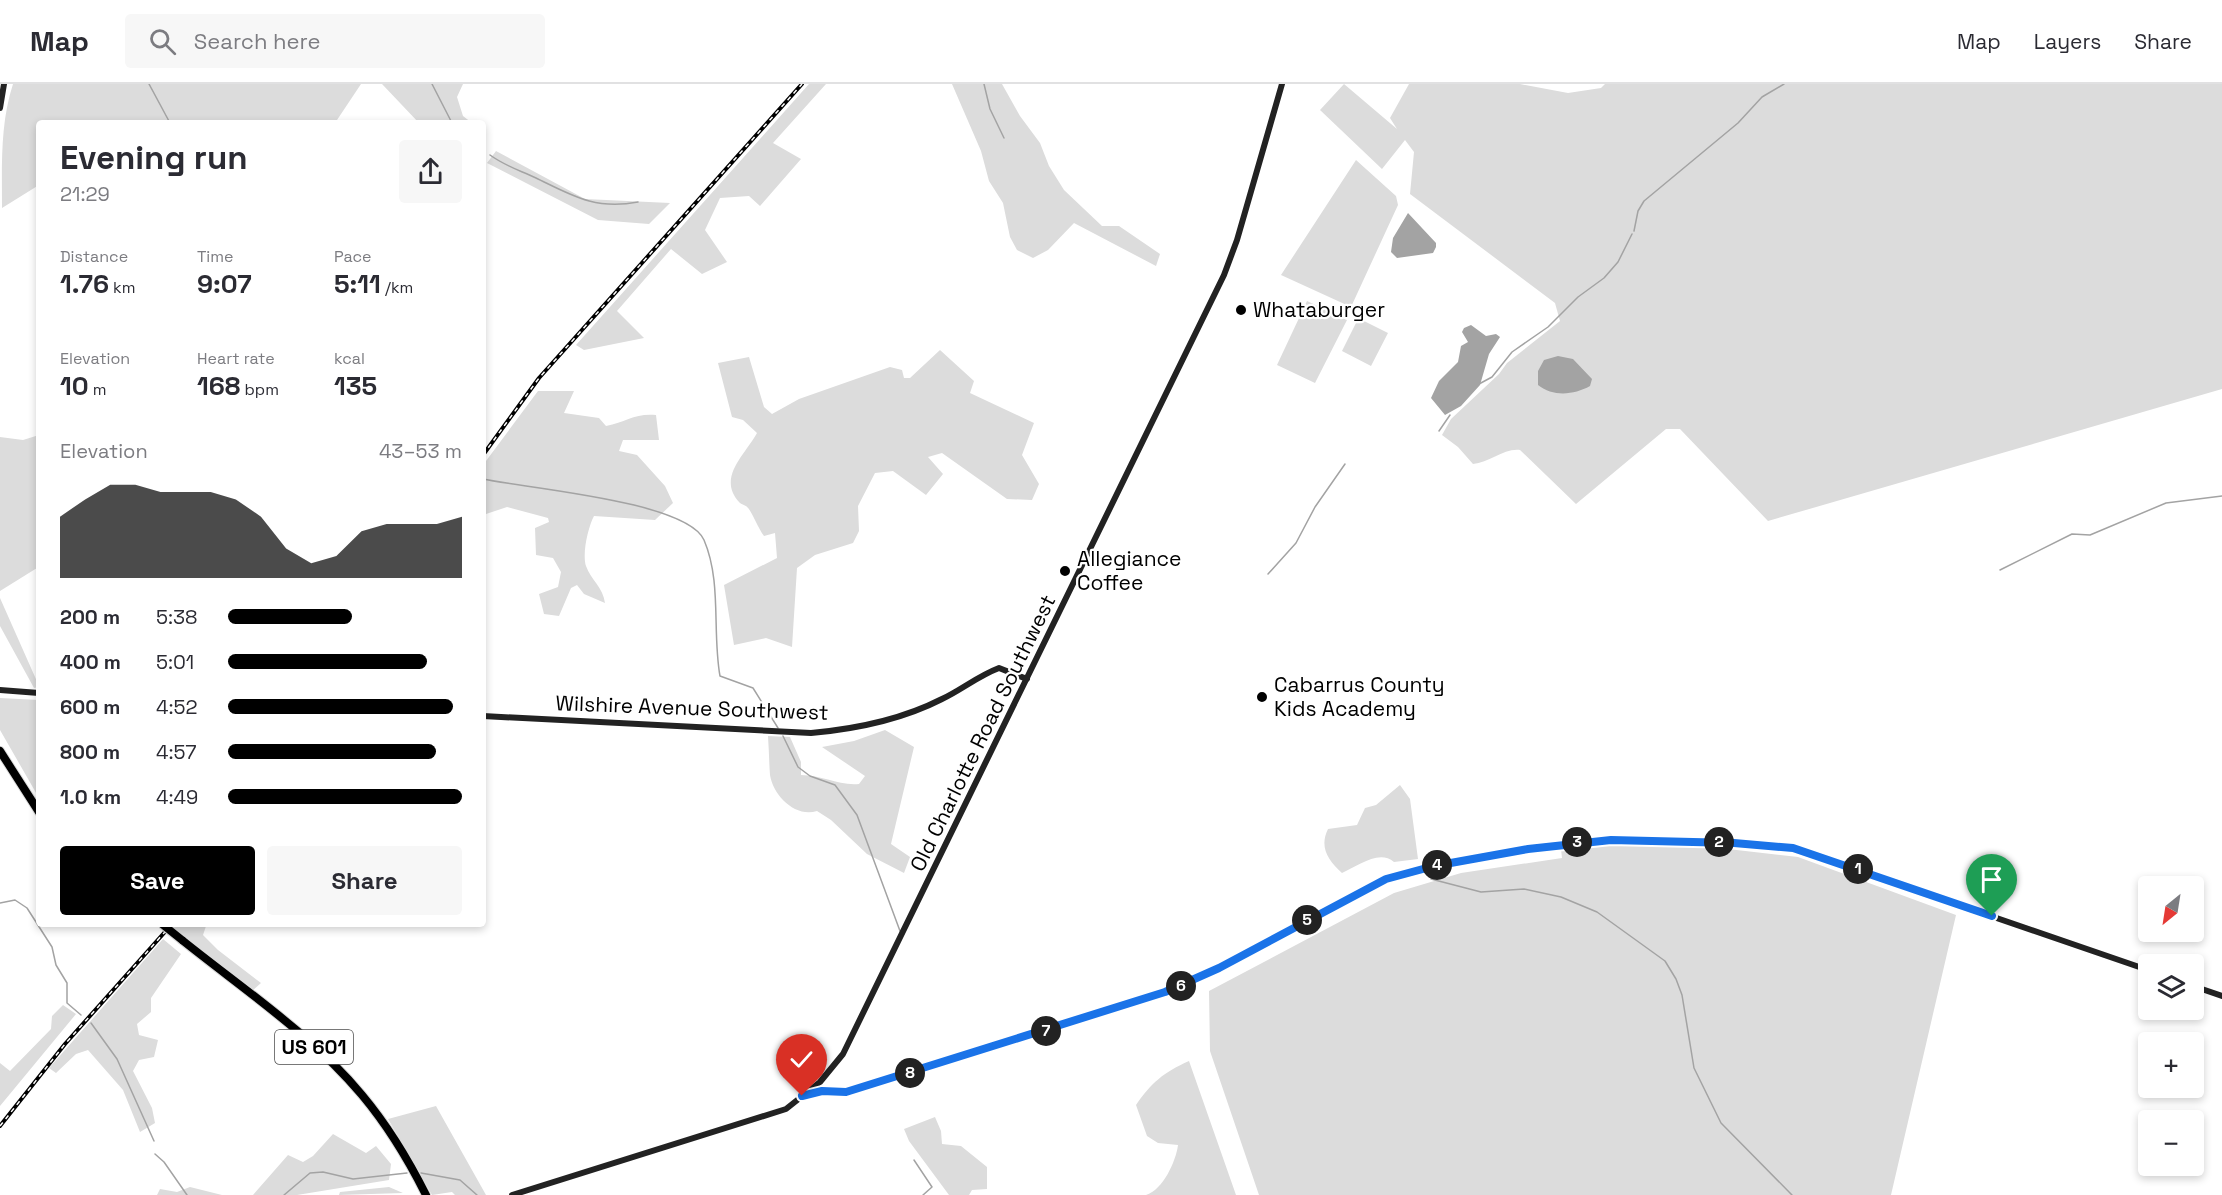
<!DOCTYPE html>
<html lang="en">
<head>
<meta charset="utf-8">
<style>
  body { margin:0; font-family:"Space Grotesk",sans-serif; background:#f7f7f7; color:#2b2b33; height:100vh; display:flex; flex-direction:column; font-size:22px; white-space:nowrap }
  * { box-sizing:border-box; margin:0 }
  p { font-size:20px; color:#7c7c81 }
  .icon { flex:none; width:33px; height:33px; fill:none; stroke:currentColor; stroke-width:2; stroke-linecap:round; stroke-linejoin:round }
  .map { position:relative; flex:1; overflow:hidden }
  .drawer { position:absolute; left:36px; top:36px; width:450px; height:807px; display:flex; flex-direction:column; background:#fff; border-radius:6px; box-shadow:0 3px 9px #0003 }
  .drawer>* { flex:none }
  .needle { width:39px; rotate:210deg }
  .fabs { position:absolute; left:2138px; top:792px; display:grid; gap:12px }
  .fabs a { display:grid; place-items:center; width:66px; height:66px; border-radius:6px; background:#fff; box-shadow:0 3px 9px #0003; font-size:30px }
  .pin { position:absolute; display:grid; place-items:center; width:51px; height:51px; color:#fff; margin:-62px -26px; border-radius:50% 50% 50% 0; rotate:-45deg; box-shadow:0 0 6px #0007 }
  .pin .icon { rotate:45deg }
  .km { position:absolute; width:30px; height:30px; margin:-15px; border-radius:50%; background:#222; color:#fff; font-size:16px; line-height:30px; text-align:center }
  .round { display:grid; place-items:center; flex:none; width:63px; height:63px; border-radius:6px; background:#f7f7f7 }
  .headline { display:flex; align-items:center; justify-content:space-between; height:102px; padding:0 24px }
  h1 { font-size:33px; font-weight:600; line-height:45px }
  .figures { display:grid; grid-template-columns:repeat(3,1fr); gap:9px; height:102px; padding:6px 24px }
  .figures div { display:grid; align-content:center }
  .figures b { font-size:26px; font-weight:600 }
  .figures small { font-size:16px; font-weight:400 }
  .figures p { font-size:16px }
  .chart { height:168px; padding:12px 24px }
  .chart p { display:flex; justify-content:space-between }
  .chart svg { width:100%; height:108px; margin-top:6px; fill:#000; opacity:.7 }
  .cta { display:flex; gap:12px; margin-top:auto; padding:12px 24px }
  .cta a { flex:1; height:69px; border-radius:6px; background:#000; color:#fff; font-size:24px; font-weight:600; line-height:69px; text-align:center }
  .cta a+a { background:#f7f7f7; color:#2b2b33 }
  ul { padding:0 24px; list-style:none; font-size:20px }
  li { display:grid; grid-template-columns:96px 72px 1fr; align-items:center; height:45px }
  li i { height:15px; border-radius:8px; background:#000 }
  header { display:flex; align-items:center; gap:36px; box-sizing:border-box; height:84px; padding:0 30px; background:#fff; border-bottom:2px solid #e1e1e2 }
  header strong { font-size:28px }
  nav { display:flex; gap:33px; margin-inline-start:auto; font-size:21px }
  .search { width:420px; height:54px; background:#f7f7f7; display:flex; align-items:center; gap:15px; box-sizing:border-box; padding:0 21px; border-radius:6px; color:#7c7c81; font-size:22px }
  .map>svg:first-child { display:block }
  .green { fill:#dcdcdc }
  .water { fill:#a3a3a3 }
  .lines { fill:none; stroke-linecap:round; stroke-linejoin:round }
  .stream { stroke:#a3a3a3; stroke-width:1.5 }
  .highway-casing { stroke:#dbdbdb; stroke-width:10 }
  .secondary { stroke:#222; stroke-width:6 }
  .highway { stroke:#000; stroke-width:8 }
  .rail-casing { stroke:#000; stroke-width:4 }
  .rail { stroke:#fff; stroke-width:1.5; stroke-dasharray:4.5; stroke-linecap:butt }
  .highway-bridge-casing { stroke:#dbdbdb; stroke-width:10; stroke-linecap:butt }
  .highway-bridge { stroke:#000; stroke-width:8 }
  .route-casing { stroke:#fff; stroke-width:12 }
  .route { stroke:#1a73e8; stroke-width:8 }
  .poi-dot { fill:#000; stroke:#fff; stroke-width:2 }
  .labels { text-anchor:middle; stroke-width:4.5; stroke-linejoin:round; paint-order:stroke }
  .shield { fill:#fff; stroke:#4c4c4c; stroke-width:1.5 }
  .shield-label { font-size:20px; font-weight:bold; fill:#000 }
  .poi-label { font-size:21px; fill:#000; stroke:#fff; text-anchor:start }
  .street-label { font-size:21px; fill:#000; stroke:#fff }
</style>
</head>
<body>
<header>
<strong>Map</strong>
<div class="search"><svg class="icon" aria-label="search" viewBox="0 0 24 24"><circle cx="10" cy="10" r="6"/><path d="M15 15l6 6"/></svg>Search here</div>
<nav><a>Map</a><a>Layers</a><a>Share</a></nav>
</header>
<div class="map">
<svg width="2222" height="1111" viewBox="0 0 2222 1111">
  <rect width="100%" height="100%" fill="#fff"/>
  <path class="green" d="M 13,0 L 361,0 L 335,39 L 39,39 L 39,101 L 2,124 C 2,82 0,40 13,0 Z
    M 382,0 L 463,0 L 457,13 L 463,32 L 472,39 L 419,39 Z
    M 809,0 L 826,0 L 773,59 L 801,75 L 760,122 L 749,112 L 720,114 L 705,146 L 727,178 L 702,190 L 671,165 L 617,227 L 644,254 L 584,266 L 576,261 Z
    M 952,0 L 1002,0 L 1020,32 L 1040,59 L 1049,82 L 1064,106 L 1102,142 L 1119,142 L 1160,170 L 1156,182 L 1074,139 L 1048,166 L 1033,174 L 1017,166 L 1010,153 L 1003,119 L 989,97 L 981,67 Z
    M 1344,0 L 1397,45 L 1390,34 L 1409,0 L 1520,0 L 1568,9 L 1601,4 L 1605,0 L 2222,0 L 2222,305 L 1768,437 L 1680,345 L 1666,345 L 1576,420 L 1520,366 C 1504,364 1489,379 1473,380 L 1458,363 L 1442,351 L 1451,335 L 1499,290 L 1507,279 L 1560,237 L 1555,219 L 1410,110 L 1414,68 L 1405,56 L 1382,85 L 1320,26 Z
    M 496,67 L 585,115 L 670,119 L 649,140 L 598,136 L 487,79 Z
    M 1356,76 L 1396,112 L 1398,121 L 1351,223 L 1281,191 Z
    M 1307,217 L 1347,236 L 1315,299 L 1277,281 Z
    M 1360,235 L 1388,249 L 1371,282 L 1342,267 L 1357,237 Z
    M 940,266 L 974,297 L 970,309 L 1034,339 L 1022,371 L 1039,400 L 1032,416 L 1007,415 L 942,369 L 928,373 L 943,390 L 926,411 L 893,387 L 875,389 L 858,422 L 859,447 L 853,459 L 815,471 L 797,484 L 792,563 L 766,554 L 734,561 L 724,501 L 777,474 L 775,449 L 764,452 C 758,444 752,428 748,424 C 746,421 743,421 740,419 C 716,394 745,371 757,349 L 743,336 L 732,333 L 718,279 L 749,273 L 764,323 L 772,330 L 799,315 L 890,283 L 902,286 L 904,294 L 910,294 Z
    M 538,307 L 574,307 L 564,329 L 599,334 L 606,342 C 626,338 635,329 656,331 L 659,356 L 623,356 L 619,367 L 637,371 L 665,402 L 673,419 L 655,436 L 594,432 C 588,443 582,470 586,482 C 591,496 603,503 605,519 L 584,510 L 577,501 L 571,504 L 559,532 L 544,530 L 539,510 L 558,503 L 561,488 L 553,474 L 536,471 L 535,444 L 549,438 L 548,434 L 507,423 L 483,431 L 483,381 Z
    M 39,351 L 39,486 L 37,484 L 0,507 L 0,353 L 23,356 Z
    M 0,514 L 39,602 L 39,603 L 34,604 L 0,542 Z
    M 0,614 L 39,616 L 39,714 L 0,646 Z
    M 885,646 L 914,663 L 891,760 L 910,773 L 904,789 L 867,770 L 831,736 L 817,727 C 795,734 773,711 770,691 C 769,678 769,665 768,652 L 790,653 L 801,678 L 801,691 C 822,691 839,702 859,700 L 865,692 L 822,663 L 854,657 Z
    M 1400,701 L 1410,715 L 1418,775 L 1394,778 C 1379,765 1358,782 1342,789 C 1328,776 1319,763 1328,745 L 1357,741 L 1365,724 L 1376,721 Z
    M 1609,761 L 1702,762 L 1798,773 L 1956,831 L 1891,1111 L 1259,1111 L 1210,967 L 1209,907 L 1394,809 L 1461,789 L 1562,774 L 1561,765 Z
    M 177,840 L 210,840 L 206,842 L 203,851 L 218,866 L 261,899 L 252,907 L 174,844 Z
    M 163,855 L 181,870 L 151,914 L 151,928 L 137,940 L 139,951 L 158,956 L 154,973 L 139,976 L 133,987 L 152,1024 L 155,1039 L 140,1048 L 123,1006 L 88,966 L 76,970 L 56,989 L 49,984 Z
    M 63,921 L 76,930 L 0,1022 L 0,979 L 10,987 L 51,945 L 52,932 Z
    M 1189,977 L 1236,1111 L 1146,1111 C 1163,1106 1176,1077 1178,1061 L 1158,1059 L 1147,1052 L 1136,1021 C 1151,999 1164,988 1189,977 Z
    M 436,1022 L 486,1111 L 455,1111 L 452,1108 L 432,1111 L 388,1035 Z
    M 935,1033 L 941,1047 L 942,1060 L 961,1062 L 987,1083 L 987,1105 L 972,1106 L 969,1111 L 949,1111 L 909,1057 L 904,1045 Z
    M 333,1050 L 366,1069 L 376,1062 L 391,1080 L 389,1096 L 297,1111 L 253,1111 L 288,1071 L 303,1078 L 313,1072 Z
    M 190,1103 L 222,1111 L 157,1111 L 160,1105 L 177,1108 Z
    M 389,1103 L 403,1109 L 339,1111 L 340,1108 Z"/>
  <path class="water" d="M 1408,129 L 1436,159 L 1436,163 L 1433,169 L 1397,174 L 1391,168 L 1393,154 Z
    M 1471,241 L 1486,252 L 1496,250 L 1500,253 L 1489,270 L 1480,301 L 1461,322 L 1445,331 L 1431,314 L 1439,297 L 1458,278 L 1461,262 L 1468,258 L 1462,248 L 1464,244 Z
    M 1558,272 L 1573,275 L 1592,295 L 1590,302 C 1574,311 1553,313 1538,301 L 1538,287 L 1544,276 Z"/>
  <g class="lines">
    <path class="stream" d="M 149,0 L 170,39
      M 432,0 L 452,39
      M 984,0 L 990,25 L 1004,54
      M 490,71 C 505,82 519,86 536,94 C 573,112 595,126 638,118
      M 1634,147 L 1638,127 L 1644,117 L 1738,39 L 1762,13 L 1784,0
      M 1479,300 L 1492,293 L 1512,268 L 1548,243 L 1578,213 L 1604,194 L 1618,178 L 1632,150
      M 1439,347 L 1450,331
      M 483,395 C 524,404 687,417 704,456 C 722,498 712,548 720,592 L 753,604 L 778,644
      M 2000,486 L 2072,450 L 2090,451 L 2166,419 L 2222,412
      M 1268,490 L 1296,459 L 1315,423 L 1345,380
      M 783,652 L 798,683 L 810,692 L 835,701 L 857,731 L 900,847
      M 1431,795 L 1481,808 L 1524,805 L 1561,813 L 1597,828 L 1665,877 L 1676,895 L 1682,911 L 1694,984 L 1721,1039 L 1792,1111
      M 0,819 L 15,816 L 27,824 L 52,863 L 56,881 L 67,899 L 67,919 L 81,931
      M 91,939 L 117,975 L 154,1057
      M 155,1070 L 164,1078 L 187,1111
      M 914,1076 L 932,1103 L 923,1111
      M 421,1089 L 460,1096 L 477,1111
      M 284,1111 L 310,1089 L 323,1088 L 353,1095 L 407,1089"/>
    <defs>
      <path id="highway" d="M 0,667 L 39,728
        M 182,856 C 243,905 312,951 362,1011 C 388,1042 408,1075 426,1111"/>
    </defs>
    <use href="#highway" class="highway-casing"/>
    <path class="secondary" d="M 0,24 L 4,0
      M 0,606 L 39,609
      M 483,632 L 811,649 C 856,645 901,636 942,615 C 961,606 978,592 999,584 L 1027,595
      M 2193,902 L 2222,912
      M 806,1011 L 822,1007 L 846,1008 L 1165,908 L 1219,884 L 1377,799 L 1434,782 L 1585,758 L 1695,757 L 1793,764 L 2148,886
      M 512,1111 L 786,1025 L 820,998 L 843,970 L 1224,191 L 1237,156 L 1282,0"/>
    <use href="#highway" class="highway"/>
    <defs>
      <path id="rail" d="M 483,371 L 539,294 L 802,0
        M 0,1042 L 65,960 L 172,840"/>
    </defs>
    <use href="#rail" class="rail-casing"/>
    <use href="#rail" class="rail"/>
    <defs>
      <path id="highway-bridge" d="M 162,840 L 182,856"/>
    </defs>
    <use href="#highway-bridge" class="highway-bridge-casing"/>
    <use href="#highway-bridge" class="highway-bridge"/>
  </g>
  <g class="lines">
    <defs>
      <path id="route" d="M 802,1012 L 822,1007 L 846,1008 L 1165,908 L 1219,884 L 1386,795 L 1434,782 L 1528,765 L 1611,756 L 1734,759 L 1793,764 L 1992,832"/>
    </defs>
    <use href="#route" class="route-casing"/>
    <use href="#route" class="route"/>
  </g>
  <g class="poi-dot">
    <circle cx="1241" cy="226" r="6"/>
    <circle cx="1065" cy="487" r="6"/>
    <circle cx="1262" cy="613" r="6"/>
  </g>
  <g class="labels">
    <rect class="shield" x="275" y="946" width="78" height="34" rx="4.5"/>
    <g class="shield-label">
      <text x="314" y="970">US 601</text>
    </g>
    <g class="poi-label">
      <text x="1253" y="233">Whataburger</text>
      <text x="1077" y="482">Allegiance<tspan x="1077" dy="24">Coffee</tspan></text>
      <text x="1274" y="608">Cabarrus County<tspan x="1274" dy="24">Kids Academy</tspan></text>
    </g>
    <g class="street-label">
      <text transform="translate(692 624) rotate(2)" y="7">Wilshire Avenue Southwest</text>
      <text transform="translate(983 649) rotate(-64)" y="7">Old Charlotte Road Southwest</text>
    </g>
  </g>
</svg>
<div class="fabs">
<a><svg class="needle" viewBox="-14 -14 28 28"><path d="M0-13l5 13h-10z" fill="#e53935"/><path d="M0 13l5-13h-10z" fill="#7c7c81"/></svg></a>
<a><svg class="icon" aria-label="layers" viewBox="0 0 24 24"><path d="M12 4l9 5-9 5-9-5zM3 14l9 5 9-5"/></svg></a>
<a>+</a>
<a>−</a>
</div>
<div class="pin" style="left:1992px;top:832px;background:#1e9e55"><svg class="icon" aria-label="arrive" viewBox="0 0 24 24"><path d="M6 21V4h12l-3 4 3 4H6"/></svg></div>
<div class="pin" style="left:802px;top:1012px;background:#d93025"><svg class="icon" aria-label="check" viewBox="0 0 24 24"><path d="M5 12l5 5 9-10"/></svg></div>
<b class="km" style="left:1858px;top:785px">1</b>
<b class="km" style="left:1719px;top:758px">2</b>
<b class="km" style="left:1577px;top:758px">3</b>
<b class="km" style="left:1437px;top:781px">4</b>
<b class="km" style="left:1307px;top:836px">5</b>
<b class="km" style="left:1181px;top:902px">6</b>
<b class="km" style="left:1046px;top:947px">7</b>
<b class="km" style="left:910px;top:989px">8</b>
<section class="drawer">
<div class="headline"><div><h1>Evening run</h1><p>21:29</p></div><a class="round"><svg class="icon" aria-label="share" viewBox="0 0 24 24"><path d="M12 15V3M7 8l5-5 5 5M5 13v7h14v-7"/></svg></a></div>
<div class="figures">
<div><p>Distance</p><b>1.76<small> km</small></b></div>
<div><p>Time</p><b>9:07</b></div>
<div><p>Pace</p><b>5:11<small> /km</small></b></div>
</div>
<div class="figures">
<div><p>Elevation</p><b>10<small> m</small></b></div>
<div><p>Heart rate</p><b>168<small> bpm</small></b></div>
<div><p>kcal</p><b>135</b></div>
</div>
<div class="chart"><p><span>Elevation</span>43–53 m</p>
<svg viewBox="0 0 160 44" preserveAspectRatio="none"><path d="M0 44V19L10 12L20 6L30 6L40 9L50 9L60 9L70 12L80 19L90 32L100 38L110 35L120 25L130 22L140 22L150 22L160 19V44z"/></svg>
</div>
<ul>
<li><b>200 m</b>5:38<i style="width:53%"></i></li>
<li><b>400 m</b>5:01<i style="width:85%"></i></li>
<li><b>600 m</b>4:52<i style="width:96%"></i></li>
<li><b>800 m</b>4:57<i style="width:89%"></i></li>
<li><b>1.0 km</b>4:49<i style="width:100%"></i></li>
</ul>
<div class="cta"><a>Save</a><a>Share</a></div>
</section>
</div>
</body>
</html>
